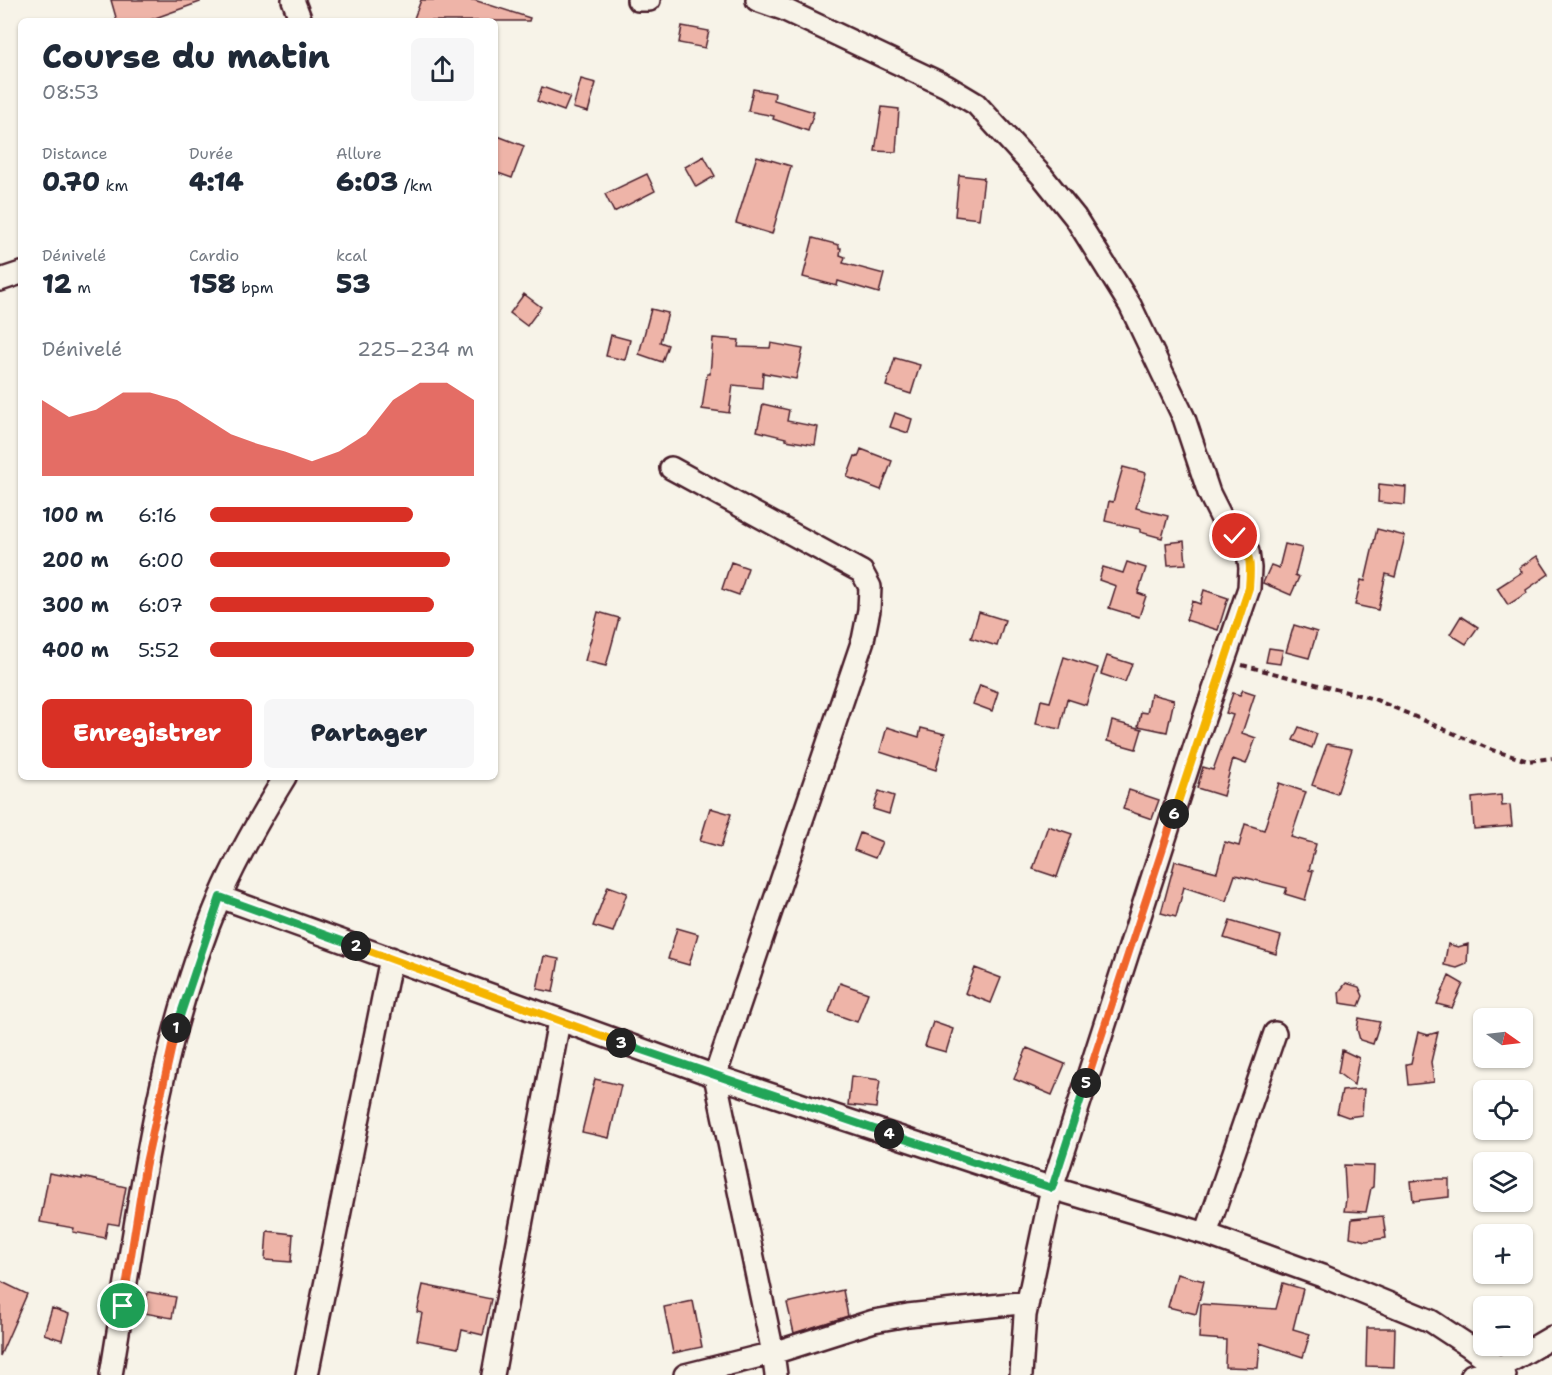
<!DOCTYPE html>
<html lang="fr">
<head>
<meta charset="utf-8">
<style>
  body { margin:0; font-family:"Shantell Sans",sans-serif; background:#f6f6f7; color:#1f2937; height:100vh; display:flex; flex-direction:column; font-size:22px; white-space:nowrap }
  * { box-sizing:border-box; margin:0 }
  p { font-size:20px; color:#747a83 }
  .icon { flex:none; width:33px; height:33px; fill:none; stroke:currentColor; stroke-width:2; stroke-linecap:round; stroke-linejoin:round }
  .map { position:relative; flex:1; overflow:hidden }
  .sheet { position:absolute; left:18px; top:18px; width:480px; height:762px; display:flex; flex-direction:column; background:#fff; border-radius:9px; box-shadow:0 2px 4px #0004 }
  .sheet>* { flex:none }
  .needle { width:39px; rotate:104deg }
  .fabs { position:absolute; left:1473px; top:1008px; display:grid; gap:12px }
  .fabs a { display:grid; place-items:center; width:60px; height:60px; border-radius:9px; background:#fff; box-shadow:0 2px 4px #0004; font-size:30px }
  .pin { position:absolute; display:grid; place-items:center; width:51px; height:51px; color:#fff; margin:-26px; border:3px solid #fff; border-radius:50%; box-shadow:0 2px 6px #0007 }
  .km { position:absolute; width:30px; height:30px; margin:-15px; border-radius:50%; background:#222; color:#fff; font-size:16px; line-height:30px; text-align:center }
  .round { display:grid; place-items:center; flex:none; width:63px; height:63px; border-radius:9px; background:#f6f6f7 }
  .headline { display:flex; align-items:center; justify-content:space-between; height:102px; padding:0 24px }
  h1 { font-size:33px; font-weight:800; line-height:45px }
  .stats { display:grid; grid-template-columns:repeat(3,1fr); gap:9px; height:102px; padding:6px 24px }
  .stats div { display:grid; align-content:center }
  .stats b { font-size:26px; font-weight:800 }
  .stats small { font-size:16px; font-weight:400 }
  .stats p { font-size:16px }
  .chart { height:168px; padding:12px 24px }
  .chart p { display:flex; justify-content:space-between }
  .chart svg { width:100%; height:108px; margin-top:6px; fill:#d93025; opacity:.7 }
  .action { display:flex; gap:12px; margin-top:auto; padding:12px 24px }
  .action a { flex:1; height:69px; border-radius:9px; background:#d93025; color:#fff; font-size:24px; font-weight:800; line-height:69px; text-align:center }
  .action a+a { background:#f6f6f7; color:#1f2937 }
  ul { padding:0 24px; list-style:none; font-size:20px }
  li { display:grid; grid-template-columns:96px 72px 1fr; align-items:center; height:45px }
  li i { height:15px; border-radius:8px; background:#d93025 }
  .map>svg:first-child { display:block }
  .building { fill:#eeb4a8; stroke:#4a1f2b; stroke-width:1.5 }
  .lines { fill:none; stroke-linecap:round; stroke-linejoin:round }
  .minor-casing { stroke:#4a1f2b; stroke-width:26 }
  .path { stroke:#4a1f2b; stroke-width:4; stroke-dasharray:6 4.5; stroke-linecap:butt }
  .minor { stroke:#f7f3e8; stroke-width:21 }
  .split-1-casing { stroke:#fff; stroke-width:12 }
  .split-2-casing { stroke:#fff; stroke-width:12 }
  .split-3-casing { stroke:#fff; stroke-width:12 }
  .split-4-casing { stroke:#fff; stroke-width:12 }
  .split-5-casing { stroke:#fff; stroke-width:12 }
  .split-6-casing { stroke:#fff; stroke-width:12 }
  .split-7-casing { stroke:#fff; stroke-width:12 }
  .split-1 { stroke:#f0652b; stroke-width:8 }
  .split-2 { stroke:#22a559; stroke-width:8 }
  .split-3 { stroke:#f5b400; stroke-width:8 }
  .split-4 { stroke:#22a559; stroke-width:8 }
  .split-5 { stroke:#22a559; stroke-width:8 }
  .split-6 { stroke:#f0652b; stroke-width:8 }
  .split-7 { stroke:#f5b400; stroke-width:8 }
</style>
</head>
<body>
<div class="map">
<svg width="1552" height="1375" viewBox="0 0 1552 1375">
  <rect width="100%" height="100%" fill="#f7f3e8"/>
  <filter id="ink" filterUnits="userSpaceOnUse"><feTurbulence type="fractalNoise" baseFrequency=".0167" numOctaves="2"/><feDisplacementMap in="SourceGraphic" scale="12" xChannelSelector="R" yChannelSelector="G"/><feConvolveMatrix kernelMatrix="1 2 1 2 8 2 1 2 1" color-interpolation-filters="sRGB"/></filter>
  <g filter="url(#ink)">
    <path class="building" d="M 111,0 L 199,0 L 200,2 L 147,21 L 117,21 Z
      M 421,0 L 474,0 L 530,18 L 529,21 L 413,21 Z
      M 682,26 L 709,31 L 705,48 L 679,43 Z
      M 581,79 L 596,83 L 588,112 L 573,108 Z
      M 542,87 L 570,97 L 564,111 L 537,101 Z
      M 753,89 L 775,93 L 774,100 L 814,112 L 808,131 L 773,119 L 774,116 L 748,111 Z
      M 882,107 L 899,109 L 896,152 L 875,151 Z
      M 495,135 L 524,146 L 512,178 L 495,172 Z
      M 704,156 L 715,176 L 696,187 L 685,167 Z
      M 757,156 L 791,166 L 772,234 L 736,223 Z
      M 647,174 L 655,191 L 614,212 L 605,194 Z
      M 959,175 L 984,178 L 979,219 L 955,216 Z
      M 813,238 L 839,245 L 839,248 L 841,248 L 840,255 L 845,257 L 843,263 L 884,274 L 879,293 L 838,281 L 837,286 L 803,277 Z
      M 524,294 L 541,307 L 527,326 L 510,313 Z
      M 651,309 L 668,313 L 660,342 L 668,345 L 662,362 L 639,354 Z
      M 611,335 L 630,340 L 625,360 L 606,356 Z
      M 713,338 L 739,340 L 738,347 L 770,348 L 771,343 L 803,349 L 796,379 L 763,373 L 762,388 L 733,385 L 729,413 L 702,409 L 707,374 L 710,374 Z
      M 895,358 L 920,365 L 911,394 L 886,386 Z
      M 763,404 L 789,410 L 787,421 L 818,427 L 815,445 L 786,440 L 786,438 L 757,431 Z
      M 895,413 L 912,419 L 908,433 L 890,427 Z
      M 861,449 L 892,461 L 881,490 L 847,477 L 855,456 L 858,457 Z
      M 1123,467 L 1146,473 L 1136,508 L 1168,516 L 1162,538 L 1140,532 L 1140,529 L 1105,521 L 1109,501 L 1113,502 Z
      M 1379,484 L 1406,487 L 1405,505 L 1378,502 Z
      M 1377,529 L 1405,536 L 1395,577 L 1386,574 L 1378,610 L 1355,605 L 1361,580 L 1365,581 Z
      M 1184,541 L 1186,564 L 1168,565 L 1166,543 Z
      M 1285,544 L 1302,548 L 1295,575 L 1299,577 L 1291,595 L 1263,583 L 1271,565 L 1279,568 Z
      M 1537,556 L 1549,574 L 1526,590 L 1527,593 L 1508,605 L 1497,588 L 1522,572 L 1519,568 Z
      M 731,562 L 748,568 L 739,595 L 722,589 Z
      M 1127,562 L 1146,568 L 1138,593 L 1146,596 L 1139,617 L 1109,608 L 1116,586 L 1099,580 L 1103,567 L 1123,573 Z
      M 1204,590 L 1228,598 L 1218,630 L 1186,620 L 1192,601 L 1200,604 Z
      M 598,612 L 619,618 L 606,666 L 585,661 Z
      M 979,612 L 1005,620 L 997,646 L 971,638 Z
      M 1461,616 L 1478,627 L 1466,644 L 1450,634 Z
      M 1294,625 L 1317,632 L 1309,658 L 1286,652 Z
      M 1269,648 L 1283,650 L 1280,664 L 1266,662 Z
      M 1107,656 L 1132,664 L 1125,682 L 1101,674 Z
      M 1064,657 L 1098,668 L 1086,705 L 1067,699 L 1060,729 L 1036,724 L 1041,700 L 1050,702 Z
      M 980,685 L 998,692 L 992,711 L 973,704 Z
      M 1243,690 L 1255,694 L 1242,733 L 1256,738 L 1246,764 L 1233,759 L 1223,796 L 1197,788 L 1203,767 L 1213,770 L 1233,715 L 1226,713 L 1233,693 L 1240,695 Z
      M 1151,694 L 1174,700 L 1167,732 L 1138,726 L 1141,712 L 1147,713 Z
      M 1112,721 L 1142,729 L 1136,749 L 1107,741 Z
      M 887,727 L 919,737 L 921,728 L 945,734 L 936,770 L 880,752 Z
      M 1299,727 L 1317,734 L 1312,748 L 1293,740 Z
      M 1327,744 L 1352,749 L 1337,794 L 1312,785 Z
      M 1279,783 L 1306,792 L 1291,837 L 1316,844 L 1309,870 L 1313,871 L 1305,900 L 1285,894 L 1287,888 L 1235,875 L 1226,901 L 1184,887 L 1176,917 L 1161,913 L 1175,861 L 1217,872 L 1225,842 L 1239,846 L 1245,824 L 1264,830 Z
      M 1129,790 L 1159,800 L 1152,819 L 1123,809 Z
      M 879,791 L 894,796 L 889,814 L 873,809 Z
      M 1501,795 L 1502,806 L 1510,805 L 1512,826 L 1474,829 L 1472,798 Z
      M 710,808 L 731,814 L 721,847 L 700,841 Z
      M 1048,826 L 1072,834 L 1057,877 L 1033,869 Z
      M 860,833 L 882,842 L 875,858 L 854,850 Z
      M 608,886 L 627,893 L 613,932 L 593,926 Z
      M 1230,921 L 1281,936 L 1276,954 L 1224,938 Z
      M 677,928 L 698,934 L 689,965 L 668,959 Z
      M 1448,944 L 1458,947 L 1468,944 L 1467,964 L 1457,968 L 1444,965 Z
      M 544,956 L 559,959 L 553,992 L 537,989 Z
      M 975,968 L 1001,978 L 991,1003 L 965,993 Z
      M 1449,976 L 1463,984 L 1452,1008 L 1437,1004 Z
      M 840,983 L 868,993 L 857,1022 L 829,1012 Z
      M 1346,983 L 1359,987 L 1363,996 L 1359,1006 L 1340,1003 L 1339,992 Z
      M 1359,1018 L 1380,1022 L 1373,1044 L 1360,1040 L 1357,1029 Z
      M 933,1022 L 953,1029 L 946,1052 L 925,1046 Z
      M 1418,1032 L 1428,1035 L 1438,1032 L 1431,1062 L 1434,1082 L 1408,1085 L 1406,1064 L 1411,1063 Z
      M 1027,1048 L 1065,1064 L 1052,1095 L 1014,1079 Z
      M 1342,1050 L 1359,1058 L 1354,1085 L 1338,1073 Z
      M 851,1076 L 880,1080 L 876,1108 L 848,1105 Z
      M 595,1079 L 621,1085 L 609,1138 L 582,1132 Z
      M 1364,1089 L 1362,1115 L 1348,1117 L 1337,1113 L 1342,1091 Z
      M 1344,1165 L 1374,1166 L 1373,1187 L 1371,1188 L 1366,1212 L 1344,1211 L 1346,1200 Z
      M 49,1173 L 82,1179 L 82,1177 L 126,1187 L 119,1225 L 108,1223 L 105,1238 L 73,1232 L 74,1228 L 40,1222 Z
      M 1434,1179 L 1449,1179 L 1449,1197 L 1413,1201 L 1411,1181 Z
      M 1383,1216 L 1386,1238 L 1366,1241 L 1350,1237 L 1352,1219 Z
      M 267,1231 L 293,1234 L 291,1262 L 265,1260 Z
      M 1177,1274 L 1204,1281 L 1196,1314 L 1168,1307 Z
      M 0,1281 L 27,1294 L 0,1356 Z
      M 1283,1283 L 1303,1289 L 1293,1329 L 1310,1334 L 1303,1357 L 1260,1343 L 1258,1368 L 1225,1367 L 1226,1340 L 1199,1338 L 1201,1304 L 1276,1309 Z
      M 423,1285 L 491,1299 L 483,1335 L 462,1330 L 458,1348 L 417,1340 L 422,1313 L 417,1312 Z
      M 843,1290 L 848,1316 L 794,1333 L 787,1303 Z
      M 148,1292 L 176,1297 L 172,1318 L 144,1313 Z
      M 693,1301 L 702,1347 L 673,1353 L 664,1307 Z
      M 52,1308 L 69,1314 L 62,1340 L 44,1334 Z
      M 1367,1328 L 1395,1328 L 1394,1367 L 1366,1366 Z"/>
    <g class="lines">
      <defs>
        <path id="minor" d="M 293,0 L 301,21
          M 638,0 L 649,0
          M 757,0 L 783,9 L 946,86 L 976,104 L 1042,176 L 1075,217 L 1130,305 L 1184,418 L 1209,493 L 1222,519 L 1248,552 L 1250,568 L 1249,588 L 1199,733 L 1052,1188 L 1025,1315 L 1021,1375
          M 0,280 L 21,273
          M 671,468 L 862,572 L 870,587 L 869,610 L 863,640 L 715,1076 L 773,1353 L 776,1375
          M 220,897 L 715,1076 L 1052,1188 L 1206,1234 L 1322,1276 L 1431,1321 L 1469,1346 L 1499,1368 L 1505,1375
          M 1206,1234 L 1275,1033
          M 111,1375 C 138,1215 156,1048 220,897 C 238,855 261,816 285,777
          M 307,1375 L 391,958
          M 493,1375 L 559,1021
          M 685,1375 L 773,1353 L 874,1321 L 908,1315 L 1028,1302
          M 1472,1375 L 1499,1368 L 1552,1337"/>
      </defs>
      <use href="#minor" class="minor-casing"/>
      <path class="path" d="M 1242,665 L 1374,699 L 1492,750 L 1528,761 L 1552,758"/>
      <use href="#minor" class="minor"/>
    </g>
  </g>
  <g class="lines" filter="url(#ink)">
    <defs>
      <path id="split-1" d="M 123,1306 L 145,1167 L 176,1028"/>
      <path id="split-2" d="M 176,1028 L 220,897 L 356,946"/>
      <path id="split-3" d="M 356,946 L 621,1043"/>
      <path id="split-4" d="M 621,1043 L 889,1134"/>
      <path id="split-5" d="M 889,1134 L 1052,1188 L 1086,1083"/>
      <path id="split-6" d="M 1086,1083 L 1174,814"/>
      <path id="split-7" d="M 1174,814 L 1249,588 C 1251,561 1252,557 1235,536"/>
    </defs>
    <use href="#split-1" class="split-1-casing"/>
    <use href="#split-2" class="split-2-casing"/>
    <use href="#split-3" class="split-3-casing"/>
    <use href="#split-4" class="split-4-casing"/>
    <use href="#split-5" class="split-5-casing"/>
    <use href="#split-6" class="split-6-casing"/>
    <use href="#split-7" class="split-7-casing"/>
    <use href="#split-1" class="split-1"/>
    <use href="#split-2" class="split-2"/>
    <use href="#split-3" class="split-3"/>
    <use href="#split-4" class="split-4"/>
    <use href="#split-5" class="split-5"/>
    <use href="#split-6" class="split-6"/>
    <use href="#split-7" class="split-7"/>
  </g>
</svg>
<div class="fabs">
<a><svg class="needle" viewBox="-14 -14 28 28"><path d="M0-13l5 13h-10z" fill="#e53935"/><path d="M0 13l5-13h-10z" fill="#747a83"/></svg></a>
<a><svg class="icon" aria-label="locate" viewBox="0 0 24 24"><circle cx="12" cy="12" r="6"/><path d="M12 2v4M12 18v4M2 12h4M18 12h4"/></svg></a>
<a><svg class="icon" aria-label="layers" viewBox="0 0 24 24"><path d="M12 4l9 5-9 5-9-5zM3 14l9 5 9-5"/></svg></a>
<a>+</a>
<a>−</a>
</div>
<div class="pin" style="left:123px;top:1306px;background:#1e9e55"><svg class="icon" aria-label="arrive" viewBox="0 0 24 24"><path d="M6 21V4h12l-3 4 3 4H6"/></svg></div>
<div class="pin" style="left:1235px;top:536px;background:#d93025"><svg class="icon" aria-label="check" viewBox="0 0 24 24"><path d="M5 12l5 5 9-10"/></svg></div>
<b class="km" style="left:176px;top:1028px">1</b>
<b class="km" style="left:356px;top:946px">2</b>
<b class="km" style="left:621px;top:1043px">3</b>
<b class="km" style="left:889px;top:1134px">4</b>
<b class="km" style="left:1086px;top:1083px">5</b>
<b class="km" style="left:1174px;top:814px">6</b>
<section class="sheet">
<div class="headline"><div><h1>Course du matin</h1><p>08:53</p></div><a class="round"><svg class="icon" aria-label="share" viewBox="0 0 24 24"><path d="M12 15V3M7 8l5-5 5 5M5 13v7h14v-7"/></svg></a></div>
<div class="stats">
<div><p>Distance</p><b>0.70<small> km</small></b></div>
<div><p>Durée</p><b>4:14</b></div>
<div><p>Allure</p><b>6:03<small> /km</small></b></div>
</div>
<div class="stats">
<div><p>Dénivelé</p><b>12<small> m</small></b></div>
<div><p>Cardio</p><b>158<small> bpm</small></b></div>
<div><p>kcal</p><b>53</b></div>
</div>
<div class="chart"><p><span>Dénivelé</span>225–234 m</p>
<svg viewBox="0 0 160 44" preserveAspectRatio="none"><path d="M0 44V13L10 20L20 17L30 10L40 10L50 13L60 20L70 27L80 31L90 34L100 38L110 34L120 27L130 13L140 6L150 6L160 13V44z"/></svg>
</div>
<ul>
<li><b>100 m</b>6:16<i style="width:77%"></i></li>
<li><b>200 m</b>6:00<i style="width:91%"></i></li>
<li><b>300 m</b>6:07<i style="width:85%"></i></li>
<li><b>400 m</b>5:52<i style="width:100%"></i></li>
</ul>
<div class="action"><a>Enregistrer</a><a>Partager</a></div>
</section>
</div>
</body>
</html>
